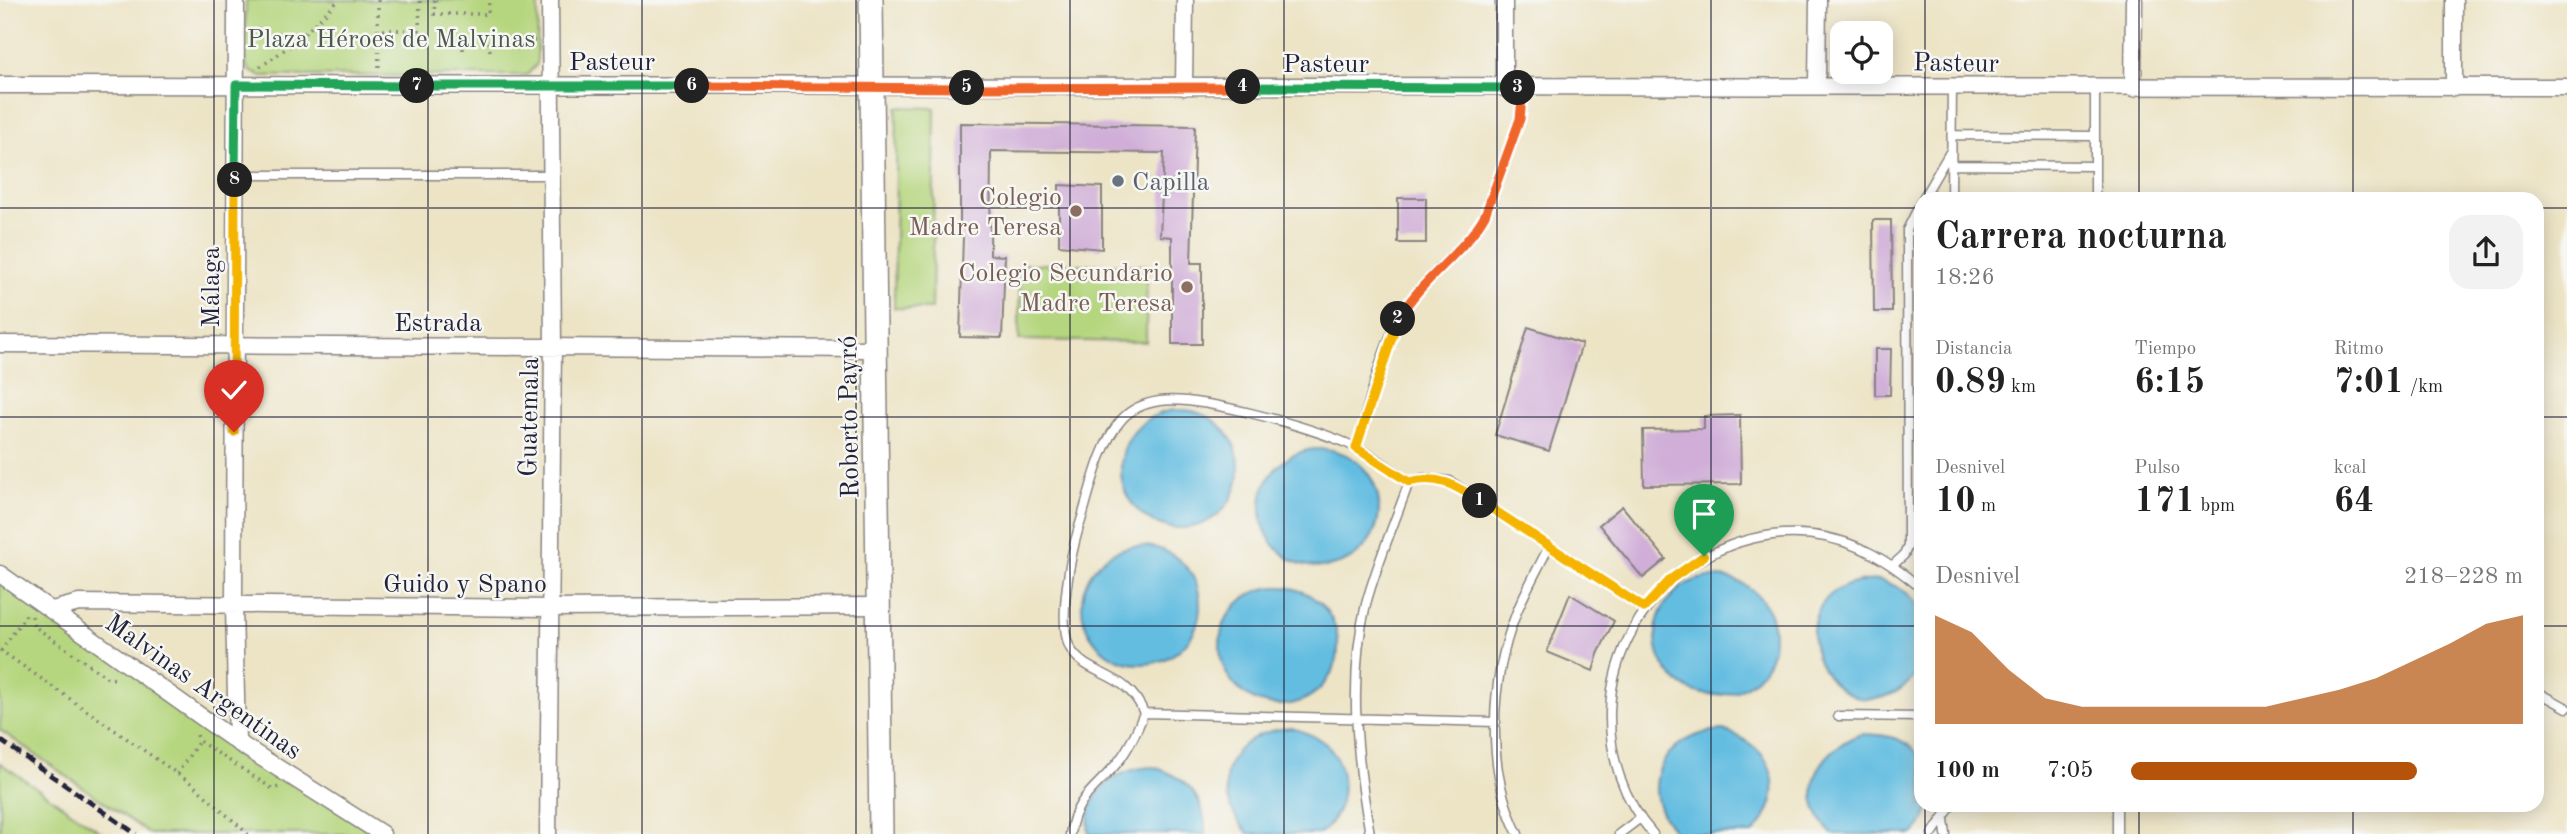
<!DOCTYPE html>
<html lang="es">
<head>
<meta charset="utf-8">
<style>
  body { margin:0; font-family:"Old Standard TT",serif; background:#f2f2f2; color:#222; height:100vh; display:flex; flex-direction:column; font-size:26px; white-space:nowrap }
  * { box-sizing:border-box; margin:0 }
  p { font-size:23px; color:#767676 }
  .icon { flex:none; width:38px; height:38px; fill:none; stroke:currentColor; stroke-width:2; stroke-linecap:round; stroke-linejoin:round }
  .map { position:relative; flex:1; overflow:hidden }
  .sheet { position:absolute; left:1914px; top:192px; width:630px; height:620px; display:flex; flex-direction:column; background:#fff; border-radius:21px; box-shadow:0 4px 18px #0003 }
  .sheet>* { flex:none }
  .buttons { position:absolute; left:1830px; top:21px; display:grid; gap:14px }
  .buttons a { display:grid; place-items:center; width:63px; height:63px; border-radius:14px; background:#fff; box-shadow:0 4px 18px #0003; font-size:35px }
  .pin { position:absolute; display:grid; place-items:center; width:60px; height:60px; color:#fff; margin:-72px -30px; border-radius:50% 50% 50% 0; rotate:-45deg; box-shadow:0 0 7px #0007 }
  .pin .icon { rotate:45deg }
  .km { position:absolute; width:35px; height:35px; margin:-18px; border-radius:50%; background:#222; color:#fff; font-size:19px; line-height:35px; text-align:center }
  .round { display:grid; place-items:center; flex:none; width:74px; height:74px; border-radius:21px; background:#f2f2f2 }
  .overview { display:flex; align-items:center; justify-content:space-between; height:119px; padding:0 21px }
  h1 { font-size:38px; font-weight:600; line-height:52px }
  .metrics { display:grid; grid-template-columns:repeat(3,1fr); gap:10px; height:119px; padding:7px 21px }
  .metrics div { display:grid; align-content:center }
  .metrics b { font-size:35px; font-weight:600 }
  .metrics small { font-size:19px; font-weight:400 }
  .metrics p { font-size:19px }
  .chart { height:196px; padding:14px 21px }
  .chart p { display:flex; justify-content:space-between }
  .chart svg { width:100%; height:126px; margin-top:7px; fill:#b45309; opacity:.7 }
  ul { padding:0 21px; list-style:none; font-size:23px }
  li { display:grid; grid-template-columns:112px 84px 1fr; align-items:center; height:52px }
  li i { height:18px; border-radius:9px; background:#b45309 }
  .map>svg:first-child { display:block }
  .green { fill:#b5d67e; stroke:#6c7c5c; stroke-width:2 }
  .water { fill:#64bde1; stroke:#43708e; stroke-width:2 }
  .building { fill:#d0aed8 }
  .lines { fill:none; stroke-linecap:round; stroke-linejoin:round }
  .lane-casing { stroke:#888380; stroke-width:11 }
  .street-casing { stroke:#888380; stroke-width:19 }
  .secondary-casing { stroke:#888380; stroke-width:26 }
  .path { stroke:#888380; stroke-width:3.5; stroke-dasharray:2 5; stroke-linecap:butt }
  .lane { stroke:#fff; stroke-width:8 }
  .street { stroke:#fff; stroke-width:16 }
  .secondary { stroke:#fff; stroke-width:23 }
  .rail { stroke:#22223b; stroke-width:5; stroke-dasharray:10 5; stroke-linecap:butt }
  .split-1-casing { stroke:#fff; stroke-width:14 }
  .split-2-casing { stroke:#fff; stroke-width:14 }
  .split-3-casing { stroke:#fff; stroke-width:14 }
  .split-4-casing { stroke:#fff; stroke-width:14 }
  .split-5-casing { stroke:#fff; stroke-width:14 }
  .split-6-casing { stroke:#fff; stroke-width:14 }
  .split-7-casing { stroke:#fff; stroke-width:14 }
  .split-8-casing { stroke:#fff; stroke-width:14 }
  .split-9-casing { stroke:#fff; stroke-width:14 }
  .split-1 { stroke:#f5b400; stroke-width:9 }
  .split-2 { stroke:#f5b400; stroke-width:9 }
  .split-3 { stroke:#f0652b; stroke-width:9 }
  .split-4 { stroke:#22a559; stroke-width:9 }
  .split-5 { stroke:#f0652b; stroke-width:9 }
  .split-6 { stroke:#f0652b; stroke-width:9 }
  .split-7 { stroke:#22a559; stroke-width:9 }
  .split-8 { stroke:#22a559; stroke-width:9 }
  .split-9 { stroke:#f5b400; stroke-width:9 }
  .grid { fill:none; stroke:#22223b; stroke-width:2; stroke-opacity:0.55 }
  .worship-dot { fill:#6b7280; stroke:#f6f6f2; stroke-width:2.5 }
  .education-dot { fill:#8d6e63; stroke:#f6f6f2; stroke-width:2.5 }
  .labels { text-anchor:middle; stroke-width:5; stroke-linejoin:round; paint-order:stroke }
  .park-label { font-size:26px; fill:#4e584f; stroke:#f6f6f2 }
  .street-label { font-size:26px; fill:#22223b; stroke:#f6f6f2 }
  .worship-label { font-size:26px; fill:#5b616d; stroke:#f6f6f2; text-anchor:start }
  .education-label { font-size:26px; fill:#785e54; stroke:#f6f6f2; text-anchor:end }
</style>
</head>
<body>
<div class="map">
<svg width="2567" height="834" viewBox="0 0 2567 834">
  <rect width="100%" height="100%" fill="#f6f6f2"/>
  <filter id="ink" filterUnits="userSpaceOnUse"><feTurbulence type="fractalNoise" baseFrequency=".0143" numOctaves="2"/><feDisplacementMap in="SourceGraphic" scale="14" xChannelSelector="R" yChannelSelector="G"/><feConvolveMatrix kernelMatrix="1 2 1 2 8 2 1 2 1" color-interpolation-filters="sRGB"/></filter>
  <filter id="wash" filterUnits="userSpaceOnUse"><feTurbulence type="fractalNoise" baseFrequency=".00686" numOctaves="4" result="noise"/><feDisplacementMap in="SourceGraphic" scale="28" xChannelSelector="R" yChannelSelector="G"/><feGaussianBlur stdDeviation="1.57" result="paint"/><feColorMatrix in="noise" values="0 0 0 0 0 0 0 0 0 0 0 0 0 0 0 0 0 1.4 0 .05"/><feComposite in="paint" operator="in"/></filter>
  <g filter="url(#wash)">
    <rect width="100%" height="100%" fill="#ede4c6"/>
    <path class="green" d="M 246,0 L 538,0 L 537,64 L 527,75 L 260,76 L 250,71 L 245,62 Z
      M 897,107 L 935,108 L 932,309 L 894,308 Z
      M 1020,264 L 1147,265 L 1146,342 L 1019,340 Z
      M 0,581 L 375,834 L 150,834 L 0,730 Z
      M 0,763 L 104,834 L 0,834 Z"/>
    <path class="water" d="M1121 469a59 59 0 1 1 118 0a59 59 0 1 1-118 0Z
      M1261 508a59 59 0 1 1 118 0a59 59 0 1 1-118 0Z
      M1082 605a59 59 0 1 1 118 0a59 59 0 1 1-118 0Z
      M1656 636a59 59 0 1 1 118 0a59 59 0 1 1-118 0Z
      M 1879,580 C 1933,596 1922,623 1921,670 C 1837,769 1749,583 1879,580 Z
      M1220 646a59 59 0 1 1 118 0a59 59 0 1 1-118 0Z
      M 1292,728 C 1304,732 1317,736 1327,745 C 1351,771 1347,814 1319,834 L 1249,834 C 1204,788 1228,730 1292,728 Z
      M 1723,730 C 1775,747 1790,792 1753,834 L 1677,834 C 1633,789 1663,733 1723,730 Z
      M 1861,734 C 1881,734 1911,737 1920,759 C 1925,771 1922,792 1922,805 L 1930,805 L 1923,823 L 1913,834 L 1832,834 C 1795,796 1816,751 1861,734 Z
      M 1154,767 C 1187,778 1206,798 1205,834 L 1089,834 C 1084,792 1115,768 1154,767 Z"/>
    <g id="blocks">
      <path class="building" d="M 960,123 L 1195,126 L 1191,263 L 1202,263 L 1202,344 L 1172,344 L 1172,237 L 1160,236 L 1164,153 L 991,151 L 990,255 L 1005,256 L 1002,338 L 960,337 L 963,236 L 960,236 Z
        M 1059,185 L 1102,187 L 1102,249 L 1059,245 Z
        M 1398,198 L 1426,198 L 1426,243 L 1398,243 Z
        M 1873,220 L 1891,220 L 1892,312 L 1874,312 Z
        M 1528,327 L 1582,344 L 1549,451 L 1495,435 Z
        M 1875,349 L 1891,349 L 1890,395 L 1875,395 Z
        M 1740,415 L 1741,484 L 1644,485 L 1643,430 L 1704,429 L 1704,416 Z
        M 1622,506 L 1666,559 L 1643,578 L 1599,525 Z
        M 1570,594 L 1614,621 L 1598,654 L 1593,671 L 1547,652 Z"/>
    </g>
  </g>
  <g filter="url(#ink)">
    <use href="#blocks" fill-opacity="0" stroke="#888380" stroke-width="2"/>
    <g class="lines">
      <defs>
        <path id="lane" d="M 1952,135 L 2095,136
          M 1951,165 L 2095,166
          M 235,175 L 550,175
          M 1922,200 L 1950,152
          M 1951,200 L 1952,87
          M 2095,200 L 2095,88
          M 1356,448 C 1370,404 1381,342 1407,305 C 1429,272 1466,249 1485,215 L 1520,119 L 1523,88
          M 1893,565 L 1904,555 L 1908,546 L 1907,230 L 1922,200
          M 2538,692 L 2567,708
          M 1144,713 L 1496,722
          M 1838,716 L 1922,717
          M 2117,805 L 2117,834
          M 1944,819 L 1946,834
          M 1070,834 C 1076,796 1096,789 1118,762 C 1130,747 1137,731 1144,713 C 1127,670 1087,678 1070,648 C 1057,624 1071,553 1079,527 C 1090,493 1098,446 1122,419 C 1132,408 1146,403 1160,401 C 1199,395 1308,427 1346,443 C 1369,452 1389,467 1409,482
          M 1370,834 C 1357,761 1348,677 1366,604 C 1377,563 1395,522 1409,482 L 1423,478 L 1450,481 L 1644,608
          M 1518,834 C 1485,769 1490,681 1516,614 C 1525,591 1538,569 1549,546
          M 1619,834 L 1639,819
          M 1653,834 C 1623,800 1609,756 1610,712 C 1613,590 1744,497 1860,548 C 1883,558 1902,572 1922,589
          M 1932,834 L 1952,805"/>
        <path id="street" d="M 236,0 L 234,606 L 237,742
          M 2454,0 L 2454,88
          M 0,85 L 2567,87
          M 1817,85 L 1818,0
          M 1184,87 L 1185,0
          M 1504,88 L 1504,0
          M 2133,88 L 2134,0
          M 0,344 L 875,349
          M 0,574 L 237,742 L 382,834
          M 52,610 L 79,603 L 550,608 L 878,606
          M 548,834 L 553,347 L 550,0"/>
        <path id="secondary" d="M 871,0 L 881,834"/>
      </defs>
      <use href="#lane" class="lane-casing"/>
      <use href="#street" class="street-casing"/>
      <use href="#secondary" class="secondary-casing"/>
      <path class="path" d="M 378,0 L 378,30 L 419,30 L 420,0
        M 435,0 L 434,14 L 488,14 L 489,0
        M 378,30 L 379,70
        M 463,41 L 463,51
        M 490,51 L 489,40 L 535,41
        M 260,67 L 297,41 L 339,0
        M 32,616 L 34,626 L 109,679 L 119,678
        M 0,650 L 192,784 L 248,834
        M 1,651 L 28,612
        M 197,735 L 199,741 L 273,789 L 279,787
        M 177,774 L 199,741"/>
      <use href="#lane" class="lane"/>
      <use href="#street" class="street"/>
      <use href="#secondary" class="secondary"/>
      <path class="rail" d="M 0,740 L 136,834"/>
    </g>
  </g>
  <g class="lines" filter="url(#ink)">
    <defs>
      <path id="split-1" d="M 1480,501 L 1644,608 L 1671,579 L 1704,556"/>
      <path id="split-2" d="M 1398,319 L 1356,448 L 1409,482 C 1438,474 1456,486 1480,501"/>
      <path id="split-3" d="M 1398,319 C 1421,279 1463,254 1485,215 L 1520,119 L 1523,88 L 1518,88"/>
      <path id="split-4" d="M 1243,87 L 1518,88"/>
      <path id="split-5" d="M 967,88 L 1243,87"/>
      <path id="split-6" d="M 692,86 L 967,88"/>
      <path id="split-7" d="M 417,86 L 692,86"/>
      <path id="split-8" d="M 235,180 L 236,85 L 417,86"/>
      <path id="split-9" d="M 234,432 L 235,180"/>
    </defs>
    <use href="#split-1" class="split-1-casing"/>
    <use href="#split-2" class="split-2-casing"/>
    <use href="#split-3" class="split-3-casing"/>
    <use href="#split-4" class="split-4-casing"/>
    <use href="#split-5" class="split-5-casing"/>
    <use href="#split-6" class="split-6-casing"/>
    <use href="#split-7" class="split-7-casing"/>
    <use href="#split-8" class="split-8-casing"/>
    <use href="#split-9" class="split-9-casing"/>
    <use href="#split-1" class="split-1"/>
    <use href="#split-2" class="split-2"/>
    <use href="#split-3" class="split-3"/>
    <use href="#split-4" class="split-4"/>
    <use href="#split-5" class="split-5"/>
    <use href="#split-6" class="split-6"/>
    <use href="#split-7" class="split-7"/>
    <use href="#split-8" class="split-8"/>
    <use href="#split-9" class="split-9"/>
  </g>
  <path class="grid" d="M 214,0 L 214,834M 428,0 L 428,834M 642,0 L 642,834M 856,0 L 856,834M 1070,0 L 1070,834M 1284,0 L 1284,834M 1497,0 L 1497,834M 1711,0 L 1711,834M 1925,0 L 1925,200M 2139,0 L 2139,200M 2353,0 L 2353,200M 0,208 L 1922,208M 2538,208 L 2567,208M 0,417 L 1922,417M 2538,417 L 2567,417M 0,626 L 1922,626M 2538,626 L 2567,626M 1925,805 L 1925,834M 2139,805 L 2139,834M 2353,805 L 2353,834"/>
  <circle class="worship-dot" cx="1118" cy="181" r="7"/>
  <g class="education-dot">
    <circle cx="1076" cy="211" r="7"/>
    <circle cx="1187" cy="287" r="7"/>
  </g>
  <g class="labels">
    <g class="park-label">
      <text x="391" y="47">Plaza Héroes de Malvinas</text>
    </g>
    <g class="street-label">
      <text x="612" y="70">Pasteur</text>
      <text transform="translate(1956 62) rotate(1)" y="9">Pasteur</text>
      <text x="1326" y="72">Pasteur</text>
      <text transform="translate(210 287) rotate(-90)" y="9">Málaga</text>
      <text x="438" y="331">Estrada</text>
      <text transform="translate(528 417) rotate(-89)" y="9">Guatemala</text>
      <text transform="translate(848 417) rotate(-91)" y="9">Roberto Payró</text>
      <text x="465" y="592">Guido y Spano</text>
      <text transform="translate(204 686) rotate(35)" y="9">Malvinas Argentinas</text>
    </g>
    <g class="worship-label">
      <text x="1132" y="190">Capilla</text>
    </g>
    <g class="education-label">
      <text x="1062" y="205">Colegio<tspan x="1062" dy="30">Madre Teresa</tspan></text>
      <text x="1173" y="281">Colegio Secundario<tspan x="1173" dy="30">Madre Teresa</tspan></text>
    </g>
  </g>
</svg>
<div class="buttons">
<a><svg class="icon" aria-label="locate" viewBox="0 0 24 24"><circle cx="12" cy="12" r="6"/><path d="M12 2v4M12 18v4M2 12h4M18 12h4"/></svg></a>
</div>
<div class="pin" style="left:1704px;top:556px;background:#1e9e55"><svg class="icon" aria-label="arrive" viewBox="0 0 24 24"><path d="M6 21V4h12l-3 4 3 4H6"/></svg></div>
<div class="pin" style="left:234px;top:432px;background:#d93025"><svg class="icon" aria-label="check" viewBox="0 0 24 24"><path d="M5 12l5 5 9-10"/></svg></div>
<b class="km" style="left:1480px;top:501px">1</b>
<b class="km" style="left:1398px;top:319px">2</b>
<b class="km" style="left:1518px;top:88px">3</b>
<b class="km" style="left:1243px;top:87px">4</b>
<b class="km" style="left:967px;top:88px">5</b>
<b class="km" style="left:692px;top:86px">6</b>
<b class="km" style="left:417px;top:86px">7</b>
<b class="km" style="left:235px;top:180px">8</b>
<section class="sheet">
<div class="overview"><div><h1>Carrera nocturna</h1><p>18:26</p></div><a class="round"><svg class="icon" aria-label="share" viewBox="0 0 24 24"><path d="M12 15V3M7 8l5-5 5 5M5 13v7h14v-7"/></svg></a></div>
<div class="metrics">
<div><p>Distancia</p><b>0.89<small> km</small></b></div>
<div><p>Tiempo</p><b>6:15</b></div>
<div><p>Ritmo</p><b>7:01<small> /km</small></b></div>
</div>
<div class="metrics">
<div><p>Desnivel</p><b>10<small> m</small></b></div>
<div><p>Pulso</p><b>171<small> bpm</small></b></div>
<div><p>kcal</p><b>64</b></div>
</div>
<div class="chart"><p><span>Desnivel</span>218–228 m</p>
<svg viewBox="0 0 160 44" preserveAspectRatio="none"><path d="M0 44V6L10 12L20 25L30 35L40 38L50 38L60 38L70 38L80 38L90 38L100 35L110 32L120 28L130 22L140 16L150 9L160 6V44z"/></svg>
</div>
<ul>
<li><b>100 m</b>7:05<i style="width:73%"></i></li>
</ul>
</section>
</div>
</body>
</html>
